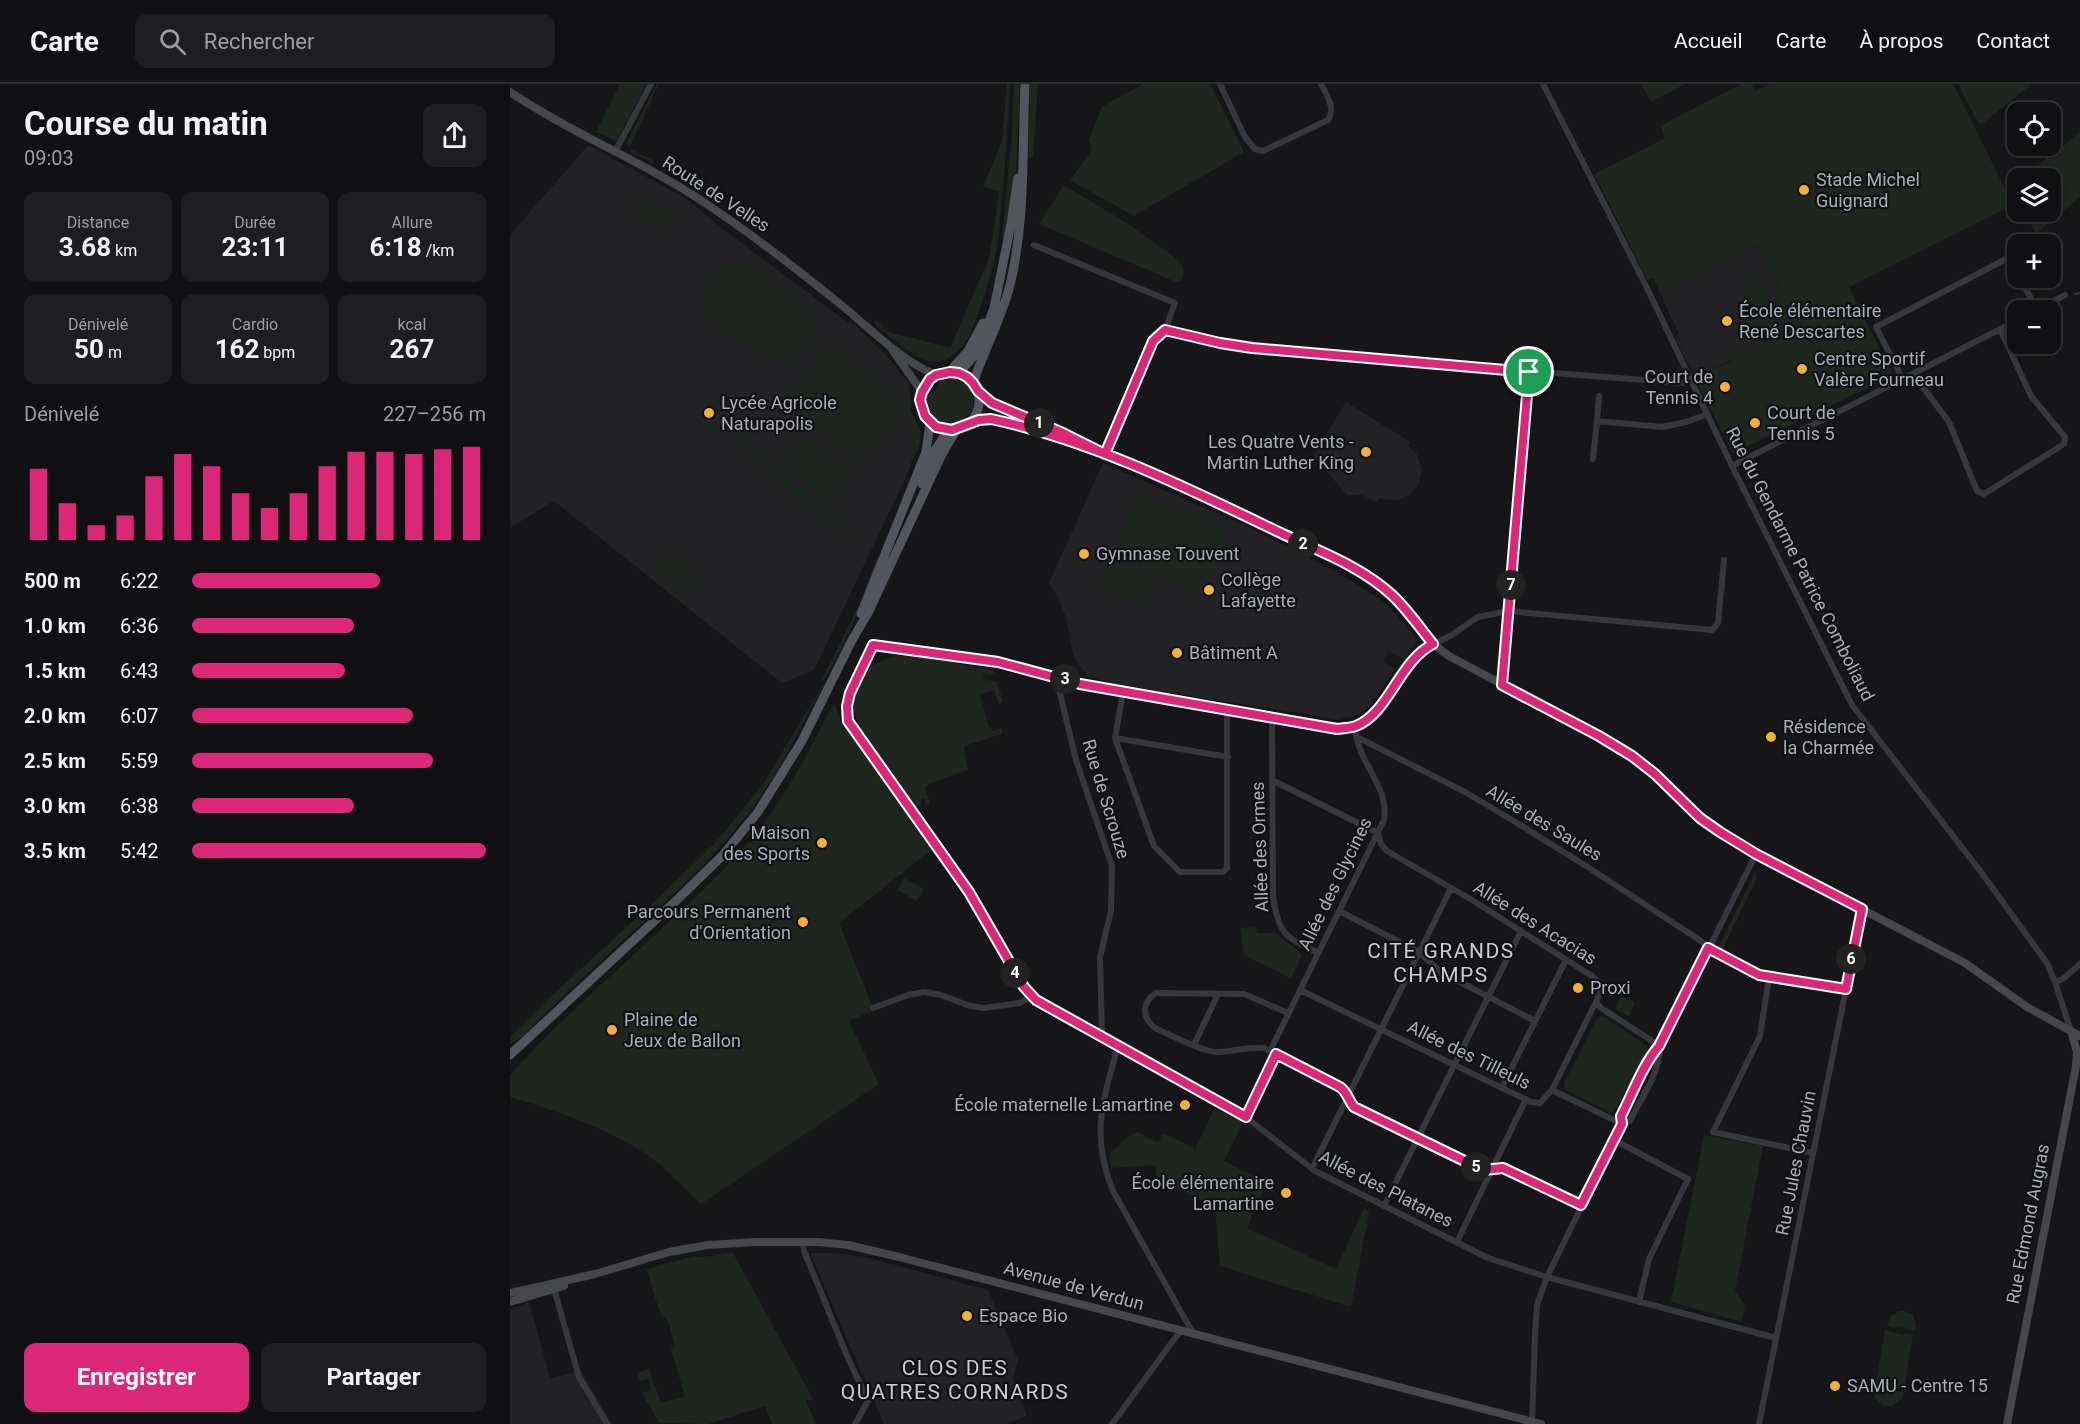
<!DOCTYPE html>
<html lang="fr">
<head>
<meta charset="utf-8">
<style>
  body { margin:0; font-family:Roboto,sans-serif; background:#1e1e20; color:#f1f3f6; height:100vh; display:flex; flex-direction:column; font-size:22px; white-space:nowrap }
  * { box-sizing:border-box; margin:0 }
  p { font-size:20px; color:#9c9d9f }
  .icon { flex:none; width:33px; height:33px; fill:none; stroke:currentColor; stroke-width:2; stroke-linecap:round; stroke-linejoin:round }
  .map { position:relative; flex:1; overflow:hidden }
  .panel { display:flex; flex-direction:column; background:#101012; width:510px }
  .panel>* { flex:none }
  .fabs { position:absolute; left:1497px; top:18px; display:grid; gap:12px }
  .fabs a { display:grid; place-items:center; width:54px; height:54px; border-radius:12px; background:#101012; box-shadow:0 3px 9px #0003,0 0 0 2px #303032; font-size:30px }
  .pin { position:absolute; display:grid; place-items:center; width:51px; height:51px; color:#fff; margin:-26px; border:3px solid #fff; border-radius:50%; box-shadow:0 2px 6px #0007 }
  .km { position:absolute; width:30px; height:30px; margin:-15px; border-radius:50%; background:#222; color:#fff; font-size:16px; line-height:30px; text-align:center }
  .round { display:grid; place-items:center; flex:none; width:63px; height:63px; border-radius:12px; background:#1e1e20 }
  .summary { display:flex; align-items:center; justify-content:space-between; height:102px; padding:0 24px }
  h1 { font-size:33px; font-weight:700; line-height:45px }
  .figures { display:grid; grid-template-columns:repeat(3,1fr); gap:9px; height:102px; padding:6px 24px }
  .figures div { display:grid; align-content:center; border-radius:12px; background:#1e1e20; text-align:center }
  .figures b { font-size:26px; font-weight:700 }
  .figures small { font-size:16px; font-weight:400 }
  .figures p { font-size:16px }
  .chart { height:168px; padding:12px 24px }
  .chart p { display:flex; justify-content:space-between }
  .chart svg { width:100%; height:108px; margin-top:6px; stroke:#db2777; stroke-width:6 }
  .primary-button { display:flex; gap:12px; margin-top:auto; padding:12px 24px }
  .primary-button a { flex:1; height:69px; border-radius:12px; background:#db2777; color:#fff; font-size:24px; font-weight:700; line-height:69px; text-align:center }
  .primary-button a+a { background:#1e1e20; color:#f1f3f6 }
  ul { padding:0 24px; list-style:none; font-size:20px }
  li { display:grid; grid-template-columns:96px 72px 1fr; align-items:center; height:45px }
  li i { height:15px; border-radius:8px; background:#db2777 }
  header { display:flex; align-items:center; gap:36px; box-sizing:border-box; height:84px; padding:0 30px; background:#101012; border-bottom:2px solid #303032 }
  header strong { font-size:28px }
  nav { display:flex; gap:33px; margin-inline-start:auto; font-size:21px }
  .search { width:420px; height:54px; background:#1e1e20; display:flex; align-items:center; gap:15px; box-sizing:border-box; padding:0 21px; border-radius:12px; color:#9c9d9f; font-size:22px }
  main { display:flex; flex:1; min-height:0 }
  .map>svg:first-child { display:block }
  .built { fill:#222225 }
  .green { fill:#1e261f }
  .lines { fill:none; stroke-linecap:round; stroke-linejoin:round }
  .stream { stroke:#2c353c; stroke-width:2 }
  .street { stroke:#37383d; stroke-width:6 }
  .secondary { stroke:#45474d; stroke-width:8 }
  .primary { stroke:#53555c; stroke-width:9 }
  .route-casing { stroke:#fff; stroke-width:12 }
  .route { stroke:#db2777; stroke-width:8 }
  .poi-dot { fill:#f2b134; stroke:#111113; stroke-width:2 }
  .labels { text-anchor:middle; stroke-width:4.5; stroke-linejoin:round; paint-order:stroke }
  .poi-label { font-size:18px; fill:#a8adb8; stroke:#111113; text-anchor:start }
  .street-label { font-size:18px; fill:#a8adb8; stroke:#111113 }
  .quarter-label { font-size:21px; letter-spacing:1.5px; fill:#c9ccd4; stroke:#111113 }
</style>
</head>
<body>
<header>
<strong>Carte</strong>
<div class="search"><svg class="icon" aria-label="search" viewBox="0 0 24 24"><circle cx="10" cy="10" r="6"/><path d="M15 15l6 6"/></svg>Rechercher</div>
<nav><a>Accueil</a><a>Carte</a><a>À propos</a><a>Contact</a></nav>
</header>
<main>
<section class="panel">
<div class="summary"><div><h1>Course du matin</h1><p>09:03</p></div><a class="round"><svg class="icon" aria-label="share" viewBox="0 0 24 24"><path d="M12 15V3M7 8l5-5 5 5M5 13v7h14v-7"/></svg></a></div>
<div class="figures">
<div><p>Distance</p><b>3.68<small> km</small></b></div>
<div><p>Durée</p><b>23:11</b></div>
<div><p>Allure</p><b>6:18<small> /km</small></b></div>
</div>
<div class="figures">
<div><p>Dénivelé</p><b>50<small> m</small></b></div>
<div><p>Cardio</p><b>162<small> bpm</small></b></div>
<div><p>kcal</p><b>267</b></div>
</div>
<div class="chart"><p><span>Dénivelé</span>227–256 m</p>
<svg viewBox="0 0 160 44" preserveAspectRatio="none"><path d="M5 44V15M15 44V29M25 44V38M35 44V34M45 44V18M55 44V9M65 44V14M75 44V25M85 44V31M95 44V25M105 44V14M115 44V8M125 44V8M135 44V9M145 44V7M155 44V6"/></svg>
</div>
<ul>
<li><b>500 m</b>6:22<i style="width:64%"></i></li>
<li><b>1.0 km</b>6:36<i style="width:55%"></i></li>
<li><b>1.5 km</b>6:43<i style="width:52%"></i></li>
<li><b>2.0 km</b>6:07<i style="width:75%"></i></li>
<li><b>2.5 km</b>5:59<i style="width:82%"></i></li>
<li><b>3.0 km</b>6:38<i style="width:55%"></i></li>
<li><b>3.5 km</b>5:42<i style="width:100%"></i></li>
</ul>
<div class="primary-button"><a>Enregistrer</a><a>Partager</a></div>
</section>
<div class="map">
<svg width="1570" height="1340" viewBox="0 0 1570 1340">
  <rect width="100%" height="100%" fill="#161618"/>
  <path class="built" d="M 78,61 L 177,115 L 209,142 L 348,246 L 374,270 L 392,294 L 405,364 L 398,389 L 304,586 L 272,599 L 44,417 L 0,444 L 0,151 Z
    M 1249,159 L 1267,193 L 1271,251 L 1185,294 L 1165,254 L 1169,250 L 1150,209 Z
    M 836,318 L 900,358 L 898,362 L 907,370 L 912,386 L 908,402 L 900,411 L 888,416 L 869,415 L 866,419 L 853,411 L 837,411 L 803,372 Z
    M 593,379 L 740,444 L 830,490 L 877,520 L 905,552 L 906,559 L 894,576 L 879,567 L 873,578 L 886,585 L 862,619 L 850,630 L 839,634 L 830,633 L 831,636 L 607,600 L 578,593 L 564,574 L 556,534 L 548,513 L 539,499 Z
    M 300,1169 L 322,1169 L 355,1173 L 478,1206 L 508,1276 L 503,1294 L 517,1332 L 497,1340 L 374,1340 Z
    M 19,1218 L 40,1294 L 71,1287 L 102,1340 L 0,1340 L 0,1226 Z"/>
  <path class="green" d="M 110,0 L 136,0 L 107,57 L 86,48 Z
    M 147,0 L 149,0 L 119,64 L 144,77 L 144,79 L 121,68 L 118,60 L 116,59 Z
    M 497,0 L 500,0 C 497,54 494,102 488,157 C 486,176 466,243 456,258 C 449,268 439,276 427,278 C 409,280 380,252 365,241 L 364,235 L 374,242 L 373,244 L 379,248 L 440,264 L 478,177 L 483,152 L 489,107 L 473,103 L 492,57 Z
    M 504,0 L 510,0 L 506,88 L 494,158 L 492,153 L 502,51 Z
    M 520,0 L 528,0 L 523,73 L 519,74 L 518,64 Z
    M 633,0 L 700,0 L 734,68 L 624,132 L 560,96 L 582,66 L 579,56 L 592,23 Z
    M 1131,0 L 1175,0 L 1141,18 Z
    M 1232,0 L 1242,0 L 1245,7 L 1260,0 L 1443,0 L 1503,121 L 1339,203 L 1383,291 L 1232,365 L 1233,368 L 1228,371 L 1222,368 L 1185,295 L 1271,251 L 1267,193 L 1248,159 L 1150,209 L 1143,194 L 1137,196 L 1084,90 L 1155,54 L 1150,42 Z
    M 1448,0 L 1522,0 L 1472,40 L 1468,39 Z
    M 1570,48 L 1570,113 L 1526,150 L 1515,128 L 1540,128 L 1540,94 L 1512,94 Z
    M 554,101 L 615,138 L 663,172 L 671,180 L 673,187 L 671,197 L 666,198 L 529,140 Z
    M 134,115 L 162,132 L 164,139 L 160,145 L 152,146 L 125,128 L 124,122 L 128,116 Z
    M 228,180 C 243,182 255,193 267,202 C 289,218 318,239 291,267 C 284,274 276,278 266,278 C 256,277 247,268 239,263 C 217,248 180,230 198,198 C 204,186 215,182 228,180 Z
    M 1234,196 L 1258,196 L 1260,242 L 1236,243 Z
    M 339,236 L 378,273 L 399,300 L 401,327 L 411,348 L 410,360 L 400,382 L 405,364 L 392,294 L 378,276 L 338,238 Z
    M 322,261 L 396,324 L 350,378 L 276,316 Z
    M 441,294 C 451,296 459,300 462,311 C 473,346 409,352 419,309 L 423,308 L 429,301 L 428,297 Z
    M 230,352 L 343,448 L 337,454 L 224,359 Z
    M 295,353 L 341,392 L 320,417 L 274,378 Z
    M 629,409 L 719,448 L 693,510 L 603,471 Z
    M 158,468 L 189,494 L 177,509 L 146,483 Z
    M 367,474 L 370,475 L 335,557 L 316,594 L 311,597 L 349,522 Z
    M 600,480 L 643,496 L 634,521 L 591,505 Z
    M 400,571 L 484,586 L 486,591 L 474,590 L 473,595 L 487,598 L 493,617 L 489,621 L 484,607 L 470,610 L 479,643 L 481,643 L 482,647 L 492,644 L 492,650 L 454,662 L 458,686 L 418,700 L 415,704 L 420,719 L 419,721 L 416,720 L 414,714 L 411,715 L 411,722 L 406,724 L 403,716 L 401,717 C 390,701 340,636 343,621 C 344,610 355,593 360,582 L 382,573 Z
    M 315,597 C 291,643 269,689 237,731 C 199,780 151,822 105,864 C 74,892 43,922 13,952 L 0,961 L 0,953 L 38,915 L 144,818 L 207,757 L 253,700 Z
    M 324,619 L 333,640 L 421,766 L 329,839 L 364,926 L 339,937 L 369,1000 L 191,1120 C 173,1104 156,1083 136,1070 C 97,1044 45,1026 0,1013 L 0,991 C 49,936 107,887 161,836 C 190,809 219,782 244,752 C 277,711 300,665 324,619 Z
    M 1245,788 L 1247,794 L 1212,866 L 1208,864 Z
    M 394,794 L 414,805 L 407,817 L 387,806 Z
    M 746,843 L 747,849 L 766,849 C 774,859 788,863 792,871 L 781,894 L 734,871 L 730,844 Z
    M 1111,912 L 1125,918 L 1119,932 L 1105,925 Z
    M 1090,932 L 1096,934 L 1137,962 L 1137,967 L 1104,1028 L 1100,1028 L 1054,1005 L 1054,999 L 1086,936 Z
    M 705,1024 L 733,1038 L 714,1077 L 757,1098 L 737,1144 L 826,1185 L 854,1124 L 859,1129 L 841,1223 L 710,1182 L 705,1124 L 665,1103 L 647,1098 L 645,1081 L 601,1084 L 600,1070 L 613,1056 L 627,1048 L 648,1059 L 653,1049 L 685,1065 Z
    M 1194,1051 L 1253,1062 L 1225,1207 L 1235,1222 L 1231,1238 L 1161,1218 Z
    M 213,1169 L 223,1169 L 303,1315 L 296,1317 L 306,1340 L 262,1340 L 255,1322 L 198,1340 L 149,1339 L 132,1309 L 141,1306 L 138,1295 L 130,1297 L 127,1289 L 139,1285 L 151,1319 L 175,1312 L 161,1266 L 164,1259 L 158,1237 L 151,1230 L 145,1214 L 137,1185 L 182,1173 L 205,1172 Z
    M 1389,1227 L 1394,1227 L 1403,1231 L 1406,1242 L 1405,1247 L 1395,1245 L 1394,1244 L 1377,1242 L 1381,1232 Z
    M 1375,1246 L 1393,1251 L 1394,1249 L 1403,1251 L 1394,1305 L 1366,1300 Z
    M 1366,1303 L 1393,1308 L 1392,1314 L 1383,1322 L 1373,1322 L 1365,1314 Z"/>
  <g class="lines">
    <path class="stream" d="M 1565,210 L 1570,209"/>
    <path class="street" d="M 710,0 L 735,53 L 745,65 L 753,67 L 818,36 C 826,24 817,12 811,0
      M 1033,0 L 1136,202 L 1222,382 L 1342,621 L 1471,788 L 1537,879 L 1545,898 L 1561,947
      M 106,66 L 141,0
      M 524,161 L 665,219 L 655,246 L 643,257 L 595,370
      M 1509,194 L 1528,226
      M 1526,226 L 1555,211
      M 655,246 L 710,259 L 787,269 L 1173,299 L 1182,296
      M 1403,290 L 1439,338 L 1467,407 L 1474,410 L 1554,360 L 1555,353 L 1521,312 L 1490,245
      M 1392,294 L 1366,243 L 1498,174 L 1508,191
      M 1087,337 L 1089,312
      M 1083,375 L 1087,337 L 1152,343 L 1176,338 L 1198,330
      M 1222,382 L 1508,236
      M 1214,476 L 1208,539 L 1202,546 L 999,527 L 968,533 L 942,551 L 912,566 L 900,578 L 869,623 L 857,635 L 845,643 L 827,645 L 570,600 L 488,578 L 363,561 L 340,610 L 337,622 L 338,637 L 459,808 L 514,903 L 526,916 L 728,1027 L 805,1087 L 978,1174 L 1037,1193 L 1266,1254
      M 546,593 L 566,676 L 602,782 L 601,827 L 590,873 L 592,953
      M 991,601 L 1019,288
      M 613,608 L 605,654 L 644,762 L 670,788 L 713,788 L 717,784 L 717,627
      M 762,634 L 763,814 C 770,853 775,852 808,869
      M 847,653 L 955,708 L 1007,739 L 1076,782 L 1188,855 L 1211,872 L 1249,891 L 1336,905
      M 605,654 L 718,673
      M 762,696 L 868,749 L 871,760 L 877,767 L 962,816 L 1082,892 L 1091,900 L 1091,906 L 1086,918 L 1091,924 L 1150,962
      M 829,827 L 909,868 L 931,888 L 1025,937
      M 1259,893 L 1250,952 L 1203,1048 L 1303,1069
      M 1545,898 L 1553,895 L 1570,880
      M 790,906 L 1021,1018 L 1030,1019 L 1042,1006 L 1112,1040
      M 363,924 L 398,911 L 415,908 L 431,911 L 460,922 L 474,924 L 510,919 L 521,912
      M 778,929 L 734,910 L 646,909 C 632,918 631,933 645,944 C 659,950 692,968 707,968 C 723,968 738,962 754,964 L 830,1003 C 837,1009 838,1016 844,1023 L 973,1086 L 993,1084 L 1071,1121
      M 684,961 L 708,910
      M 608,962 C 593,1016 580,1051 603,1107 L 684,1251
      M 760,967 L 874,736 C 880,705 850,680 846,650
      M 992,1003 L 1056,876
      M 1042,1006 L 1086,918
      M 736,1033 L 766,970
      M 1112,1040 L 1120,1037 C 1131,1014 1150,989 1150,963
      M 1104,1056 L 1178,1095 L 1139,1175 L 1129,1218
      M 802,1085 L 941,804
      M 874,1122 L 1011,847
      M 293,1158 L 294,1167 L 335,1267 L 358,1317 L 345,1340
      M 947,1158 L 1016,1015
      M 44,1205 L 69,1293 L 97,1340
      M 1022,1339 L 1025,1250 L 1027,1221 L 1037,1193 L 1112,1040 L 1111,1032 C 1123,1009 1132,982 1150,962 L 1246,770
      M 602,1340 L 665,1254 L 671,1248
      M 1249,1340 L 1352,825"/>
    <path class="secondary" d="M 0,8 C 64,51 137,79 201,123 C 247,154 292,189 335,224 C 360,245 397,281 427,291
      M 383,267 L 412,308
      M 468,307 C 494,332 532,340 564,355
      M 458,340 L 469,336 L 481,335 L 583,365 L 716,422 L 847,485 L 882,511 L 923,560 L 939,572 L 1089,652 L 1122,672 L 1145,690 L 1190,734 L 1210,748 L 1246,770 L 1455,879 L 1517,923 L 1570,952
      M 0,1209 L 85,1190 L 159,1168 L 198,1161 L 246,1158 L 308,1158 L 338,1161 L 389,1173 L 1031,1340
      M 0,1218 L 54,1202
      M 1497,1340 L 1566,982 L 1567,968 L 1561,947"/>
    <path class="primary" d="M 440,287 L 458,267 L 473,239
      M411 317a29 29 0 1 1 58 0a29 29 0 1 1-58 0Z
      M 449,289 L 464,272 L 471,259 L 484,224 L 501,140 L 508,94
      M 463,299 C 474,267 490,237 499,205 C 516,138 512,68 515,0
      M 412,400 L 424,368 L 438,346
      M 351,530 L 416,368 L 420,339
      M 0,971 L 170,813 L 212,772 L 248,728 L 292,657 L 341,558 L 359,527 L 432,370 L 447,345"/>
  </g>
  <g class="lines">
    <defs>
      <path id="route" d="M 1019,288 L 742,264 L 710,259 L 655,246 L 643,257 L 595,370 L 553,349 L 482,319 L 468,307 L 463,299 L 457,293 L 449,289 L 440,288 L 426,291 L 420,295 L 412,308 L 410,316 L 415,332 L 426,343 L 442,346 L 469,336 L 481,335 C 584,357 681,406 775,451 C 811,468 852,483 882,511 C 897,525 910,544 923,560 C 889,577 879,629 846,642 C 841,644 833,644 827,645 L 570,600 L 488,578 L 363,561 L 340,609 L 337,622 L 338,637 L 459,808 L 514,903 L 526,916 L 736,1033 L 766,970 L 830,1003 C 838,1009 838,1016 844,1023 L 973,1086 L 993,1084 L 1071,1121 L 1112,1040 L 1111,1032 C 1123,1009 1132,982 1149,962 L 1198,864 L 1249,891 L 1336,905 L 1352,825 L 1246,770 L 1210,748 L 1190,734 L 1145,690 L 1122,672 L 1089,652 L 992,601 L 1019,288"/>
    </defs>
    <use href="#route" class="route-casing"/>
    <use href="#route" class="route"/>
  </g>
  <g class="poi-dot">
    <circle cx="1294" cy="106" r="6"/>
    <circle cx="1217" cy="237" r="6"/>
    <circle cx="1292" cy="285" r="6"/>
    <circle cx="1215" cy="303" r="6"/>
    <circle cx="199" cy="329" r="6"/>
    <circle cx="1245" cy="339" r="6"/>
    <circle cx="856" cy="368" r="6"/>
    <circle cx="574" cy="470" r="6"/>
    <circle cx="699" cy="506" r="6"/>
    <circle cx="667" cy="569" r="6"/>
    <circle cx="1261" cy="653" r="6"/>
    <circle cx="312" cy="759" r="6"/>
    <circle cx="293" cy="838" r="6"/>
    <circle cx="1068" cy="904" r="6"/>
    <circle cx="102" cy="946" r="6"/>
    <circle cx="675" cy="1021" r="6"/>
    <circle cx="776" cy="1109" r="6"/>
    <circle cx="457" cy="1232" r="6"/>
    <circle cx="1325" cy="1302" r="6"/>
  </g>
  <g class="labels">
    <g class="poi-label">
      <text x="1306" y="102">Stade Michel<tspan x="1306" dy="21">Guignard</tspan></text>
      <text x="1229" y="233">École élémentaire<tspan x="1229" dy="21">René Descartes</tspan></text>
      <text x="1304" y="281">Centre Sportif<tspan x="1304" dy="21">Valère Fourneau</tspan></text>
      <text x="1203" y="299" text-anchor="end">Court de<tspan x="1203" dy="21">Tennis 4</tspan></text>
      <text x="211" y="325">Lycée Agricole<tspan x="211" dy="21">Naturapolis</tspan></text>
      <text x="1257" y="335">Court de<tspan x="1257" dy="21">Tennis 5</tspan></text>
      <text x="844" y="364" text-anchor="end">Les Quatre Vents -<tspan x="844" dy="21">Martin Luther King</tspan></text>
      <text x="586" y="476">Gymnase Touvent</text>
      <text x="711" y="502">Collège<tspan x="711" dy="21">Lafayette</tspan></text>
      <text x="679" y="575">Bâtiment A</text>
      <text x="1273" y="649">Résidence<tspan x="1273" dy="21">la Charmée</tspan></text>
      <text x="300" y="755" text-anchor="end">Maison<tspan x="300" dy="21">des Sports</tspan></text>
      <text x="281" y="834" text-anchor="end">Parcours Permanent<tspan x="281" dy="21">d'Orientation</tspan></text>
      <text x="1080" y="910">Proxi</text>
      <text x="114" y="942">Plaine de<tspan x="114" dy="21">Jeux de Ballon</tspan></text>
      <text x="663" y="1027" text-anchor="end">École maternelle Lamartine</text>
      <text x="764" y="1105" text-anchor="end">École élémentaire<tspan x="764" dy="21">Lamartine</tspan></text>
      <text x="469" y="1238">Espace Bio</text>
      <text x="1337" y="1308">SAMU - Centre 15</text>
    </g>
    <g class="street-label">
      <text transform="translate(206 110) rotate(33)" y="6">Route de Velles</text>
      <text transform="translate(1290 480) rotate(63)" y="6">Rue du Gendarme Patrice Comboliaud</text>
      <text transform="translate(596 715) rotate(73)" y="6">Rue de Scrouze</text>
      <text transform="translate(1034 739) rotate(31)" y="6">Allée des Saules</text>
      <text transform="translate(750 763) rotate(-92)" y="6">Allée des Ormes</text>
      <text transform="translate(825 800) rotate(-64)" y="6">Allée des Glycines</text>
      <text transform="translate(1025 839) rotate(32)" y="6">Allée des Acacias</text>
      <text transform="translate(959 971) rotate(26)" y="6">Allée des Tilleuls</text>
      <text transform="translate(1286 1079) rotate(-79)" y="6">Rue Jules Chauvin</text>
      <text transform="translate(876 1105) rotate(27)" y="6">Allée des Platanes</text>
      <text transform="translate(1518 1140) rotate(-79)" y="6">Rue Edmond Augras</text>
      <text transform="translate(564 1202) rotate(15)" y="6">Avenue de Verdun</text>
    </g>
    <g class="quarter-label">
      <text x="931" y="874">CITÉ GRANDS<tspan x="931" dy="24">CHAMPS</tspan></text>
      <text x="445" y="1291">CLOS DES<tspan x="445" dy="24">QUATRES CORNARDS</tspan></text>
    </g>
  </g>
</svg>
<div class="fabs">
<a><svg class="icon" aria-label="locate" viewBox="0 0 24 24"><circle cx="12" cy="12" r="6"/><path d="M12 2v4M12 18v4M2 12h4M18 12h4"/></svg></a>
<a><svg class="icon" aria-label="layers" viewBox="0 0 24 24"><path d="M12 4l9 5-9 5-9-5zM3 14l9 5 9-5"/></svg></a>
<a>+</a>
<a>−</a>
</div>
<div class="pin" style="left:1019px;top:288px;background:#1e9e55"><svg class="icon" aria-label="arrive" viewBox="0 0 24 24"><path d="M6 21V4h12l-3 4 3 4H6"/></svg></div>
<b class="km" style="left:529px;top:339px">1</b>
<b class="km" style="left:793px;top:460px">2</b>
<b class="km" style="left:555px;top:595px">3</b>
<b class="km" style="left:505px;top:889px">4</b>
<b class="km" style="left:966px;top:1083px">5</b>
<b class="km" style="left:1341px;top:875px">6</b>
<b class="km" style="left:1001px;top:501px">7</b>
</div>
</main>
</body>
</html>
